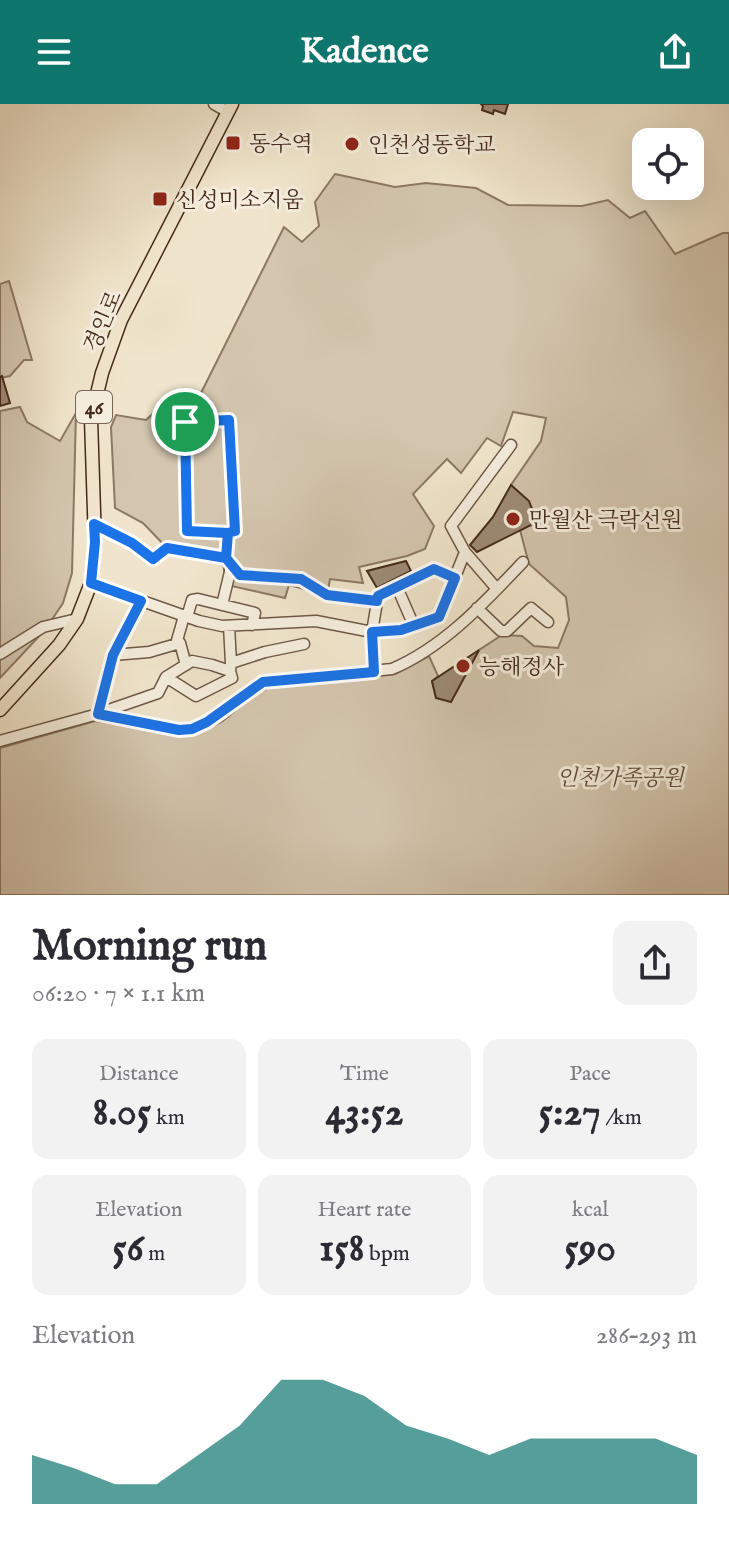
<!DOCTYPE html>
<html lang="en">
<head>
<meta charset="utf-8">
<style>
  body { margin:0; font-family:"IM FELL English","Noto Serif KR",serif; background:#f2f2f3; color:#2b2b33; height:100vh; display:flex; flex-direction:column; font-size:30px; white-space:nowrap }
  * { box-sizing:border-box; margin:0 }
  p { font-size:26px; color:#7c7c81 }
  .icon { flex:none; width:44px; height:44px; fill:none; stroke:currentColor; stroke-width:2; stroke-linecap:round; stroke-linejoin:round }
  .map { position:relative; height:791px; overflow:hidden }
  .sheet { display:flex; flex-direction:column; background:#fff; flex:1 }
  .sheet>* { flex:none }
  .buttons { position:absolute; left:632px; top:24px; display:grid; gap:16px }
  .buttons a { display:grid; place-items:center; width:72px; height:72px; border-radius:16px; background:#fff; box-shadow:0 8px 32px #0002; font-size:40px }
  .pin { position:absolute; display:grid; place-items:center; width:68px; height:68px; color:#fff; margin:-34px; border:4px solid #fff; border-radius:50%; box-shadow:0 2px 8px #0007 }
  .round { display:grid; place-items:center; flex:none; width:84px; height:84px; border-radius:16px; background:#f2f2f3 }
  .head { display:flex; align-items:center; justify-content:space-between; height:136px; padding:0 32px }
  h1 { font-size:44px; font-weight:700; line-height:60px }
  .figures { display:grid; grid-template-columns:repeat(3,1fr); gap:12px; height:136px; padding:8px 32px }
  .figures div { display:grid; align-content:center; border-radius:16px; background:#f2f2f3; text-align:center }
  .figures b { font-size:40px; font-weight:700 }
  .figures small { font-size:22px; font-weight:400 }
  .figures p { font-size:22px }
  .chart { height:224px; padding:16px 32px }
  .chart p { display:flex; justify-content:space-between }
  .chart svg { width:100%; height:144px; margin-top:8px; fill:#0f766e; opacity:.7 }
  header { display:flex; justify-content:space-between; align-items:center; height:104px; padding:0 32px; background:#0f766e; color:#fff; font-size:36px; font-weight:700 }
  .map>svg:first-child { display:block }
  .green { fill:#d3c5ae; stroke:#8c7864; stroke-width:2 }
  .building { fill:#9d8b77; stroke:#442a1b; stroke-width:2 }
  .lines { fill:none; stroke-linecap:round; stroke-linejoin:round }
  .minor-casing { stroke:#6f5947; stroke-width:13 }
  .major-casing { stroke:#442a1b; stroke-width:15 }
  .minor { stroke:#f5eede; stroke-width:10 }
  .major { stroke:#f0e5cc; stroke-width:12 }
  .route-casing { stroke:#fff; stroke-width:16 }
  .route { stroke:#1a73e8; stroke-width:10 }
  .poi-dot { fill:#8f2418; stroke:#f5eede; stroke-width:3 }
  .labels { text-anchor:middle; stroke-width:6; stroke-linejoin:round; paint-order:stroke }
  .shield { fill:#f5eede; stroke:#796556; stroke-width:2 }
  .shield-label { font-size:20px; font-weight:bold; fill:#442a1b }
  .poi-label { font-size:22px; fill:#442a1b; stroke:#f5eede; text-anchor:start }
  .street-label { font-size:22px; fill:#442a1b; stroke:#f5eede }
  .park-label { font-size:22px; font-style:italic; fill:#614938; stroke:#f5eede }
</style>
</head>
<body>
<header><svg class="icon" aria-label="menu" viewBox="0 0 24 24"><path d="M4 6h16M4 12h16M4 18h16"/></svg>Kadence<svg class="icon" aria-label="share" viewBox="0 0 24 24"><path d="M12 15V3M7 8l5-5 5 5M5 13v7h14v-7"/></svg></header>
<div class="map">
<svg width="729" height="791" viewBox="0 0 729 791">
  <rect width="100%" height="100%" fill="#f0e5cc"/>
  <filter id="stains"><feTurbulence type="fractalNoise" baseFrequency=".0025" numOctaves="4"/><feColorMatrix values="0 0 0 0 .2 0 0 0 0 .09 0 0 0 0 .02 0 0 0 .5 -.17"/></filter>
  <radialGradient id="worn" r=".72"><stop offset=".6" stop-color="#630" stop-opacity="0"/><stop offset="1" stop-color="#630" stop-opacity=".3"/></radialGradient>
  <path class="green" d="M 335,70 L 395,83 L 426,79 L 476,84 L 508,101 L 582,102 L 608,96 L 630,114 L 645,107 L 675,150 L 723,129 L 729,129 L 729,791 L 0,791 L 0,644 L 95,617 L 184,630 L 203,627 L 223,617 L 253,592 L 268,584 L 283,580 L 395,570 L 429,552 L 438,572 L 432,578 L 436,594 L 451,597 L 479,546 L 502,531 L 522,532 L 534,542 L 558,544 L 569,516 L 566,493 L 529,460 L 520,426 L 537,418 L 511,381 L 541,337 L 546,314 L 513,308 L 501,342 L 487,334 L 461,369 L 447,355 L 413,390 L 434,422 L 425,445 L 407,452 L 359,463 L 363,479 L 330,475 L 327,491 L 289,481 L 285,494 L 227,481 L 223,460 L 167,444 L 143,419 L 115,404 L 111,323 L 116,311 L 146,316 L 157,306 L 192,307 L 284,123 L 302,138 L 319,122 L 315,98 Z
    M 9,177 L 32,256 L 24,256 L 10,272 L 0,274 L 0,180 Z
    M 20,303 L 27,318 L 60,337 L 76,309 L 72,469 L 63,499 L 45,526 L 0,574 L 0,307 Z"/>
  <path class="building" d="M 481,0 L 508,0 L 505,10 L 494,6 L 493,10 L 482,6 L 483,2 Z
    M 2,272 L 10,299 L 0,302 L 0,273 Z
    M 511,381 L 529,397 L 537,418 L 477,448 L 470,441 L 493,413 Z
    M 406,457 L 411,467 L 377,484 L 367,467 Z
    M 479,546 L 451,598 L 436,594 L 432,577 Z"/>
  <g class="lines">
    <defs>
      <path id="minor" d="M 214,0 L 228,8
        M 229,316 L 235,427 L 228,429 L 187,427 L 185,318 Z
        M 94,420 L 132,439 L 153,455 L 167,444 L 226,454
        M 228,429 L 226,454 L 240,471 L 301,475 L 327,491 L 377,497
        M 465,448 L 497,485
        M 91,479 L 199,517 L 222,522 L 316,517 L 372,528 L 401,526 L 439,513 L 465,448 L 451,422 L 511,341
        M 397,483 L 414,522
        M 222,501 L 230,468 L 230,460
        M 477,504 L 501,527 L 507,527 L 531,504 L 548,518
        M 187,513 L 192,496 L 198,495 L 255,509 L 252,521
        M 229,522 L 231,559
        M 176,540 L 184,512
        M 0,550 L 43,523 L 77,515
        M 113,551 L 149,548 L 180,539 L 186,561
        M 374,568 L 372,528 L 378,492 L 434,465 L 455,474
        M 166,573 L 196,592 L 232,574 L 230,567
        M 100,609 L 158,589 L 166,573 L 192,557 L 212,561 L 230,567 L 231,559 L 265,548 L 304,540
        M 98,610 L 113,551 L 141,497
        M 0,637 L 98,610 L 179,626 C 213,624 235,593 263,578 L 392,565 C 444,543 485,498 523,458"/>
      <path id="major" d="M 0,606 L 59,541 L 77,515 L 91,479 L 95,438 L 91,315 L 102,269 L 121,216 L 232,0"/>
    </defs>
    <use href="#minor" class="minor-casing"/>
    <use href="#major" class="major-casing"/>
    <use href="#minor" class="minor"/>
    <use href="#major" class="major"/>
  </g>
  <g class="lines">
    <defs>
      <path id="route" d="M 185,318 L 187,427 L 228,429 L 226,454 L 167,444 L 153,455 L 132,439 L 94,420 L 95,438 L 91,479 L 141,497 L 113,551 L 98,610 L 179,626 L 192,625 L 207,618 L 263,578 L 374,568 L 372,528 L 401,526 L 439,513 L 455,474 L 434,465 L 378,492 L 377,497 L 327,491 L 301,475 L 240,471 L 226,454 L 228,429 L 235,427 L 229,316 L 185,318"/>
    </defs>
    <use href="#route" class="route-casing"/>
    <use href="#route" class="route"/>
  </g>
  <g class="poi-dot">
    <rect x="225" y="31" width="16" height="16" rx="4"/>
    <circle cx="352" cy="40" r="8"/>
    <rect x="152" y="87" width="16" height="16" rx="4"/>
    <circle cx="513" cy="415" r="8"/>
    <circle cx="463" cy="562" r="8"/>
  </g>
  <g class="labels">
    <rect class="shield" x="76" y="287" width="36" height="32" rx="6"/>
    <g class="shield-label">
      <text x="94" y="310">46</text>
    </g>
    <g class="poi-label">
      <text x="249" y="47">동수역</text>
      <text x="368" y="48">인천성동학교</text>
      <text x="176" y="103">신성미소지움</text>
      <text x="529" y="423">만월산 극락선원</text>
      <text x="479" y="570">능해정사</text>
    </g>
    <g class="street-label">
      <text transform="translate(102 217) rotate(-67)" y="8">경인로</text>
    </g>
    <g class="park-label">
      <text x="620" y="681">인천가족공원</text>
    </g>
  </g>
  <rect width="100%" height="100%" filter="url(#stains)"/>
  <rect width="100%" height="100%" fill="url(#worn)"/>
</svg>
<div class="buttons">
<a><svg class="icon" aria-label="locate" viewBox="0 0 24 24"><circle cx="12" cy="12" r="6"/><path d="M12 2v4M12 18v4M2 12h4M18 12h4"/></svg></a>
</div>
<div class="pin" style="left:185px;top:318px;background:#1e9e55"><svg class="icon" aria-label="arrive" viewBox="0 0 24 24"><path d="M6 21V4h12l-3 4 3 4H6"/></svg></div>
</div>
<section class="sheet">
<div class="head"><div><h1>Morning run</h1><p>06:20 · 7 × 1.1 km</p></div><a class="round"><svg class="icon" aria-label="share" viewBox="0 0 24 24"><path d="M12 15V3M7 8l5-5 5 5M5 13v7h14v-7"/></svg></a></div>
<div class="figures">
<div><p>Distance</p><b>8.05<small> km</small></b></div>
<div><p>Time</p><b>43:52</b></div>
<div><p>Pace</p><b>5:27<small> /km</small></b></div>
</div>
<div class="figures">
<div><p>Elevation</p><b>56<small> m</small></b></div>
<div><p>Heart rate</p><b>158<small> bpm</small></b></div>
<div><p>kcal</p><b>590</b></div>
</div>
<div class="chart"><p><span>Elevation</span>286–293 m</p>
<svg viewBox="0 0 160 44" preserveAspectRatio="none"><path d="M0 44V29L10 33L20 38L30 38L40 29L50 20L60 6L70 6L80 11L90 20L100 24L110 29L120 24L130 24L140 24L150 24L160 29V44z"/></svg>
</div>
</section>
</body>
</html>
